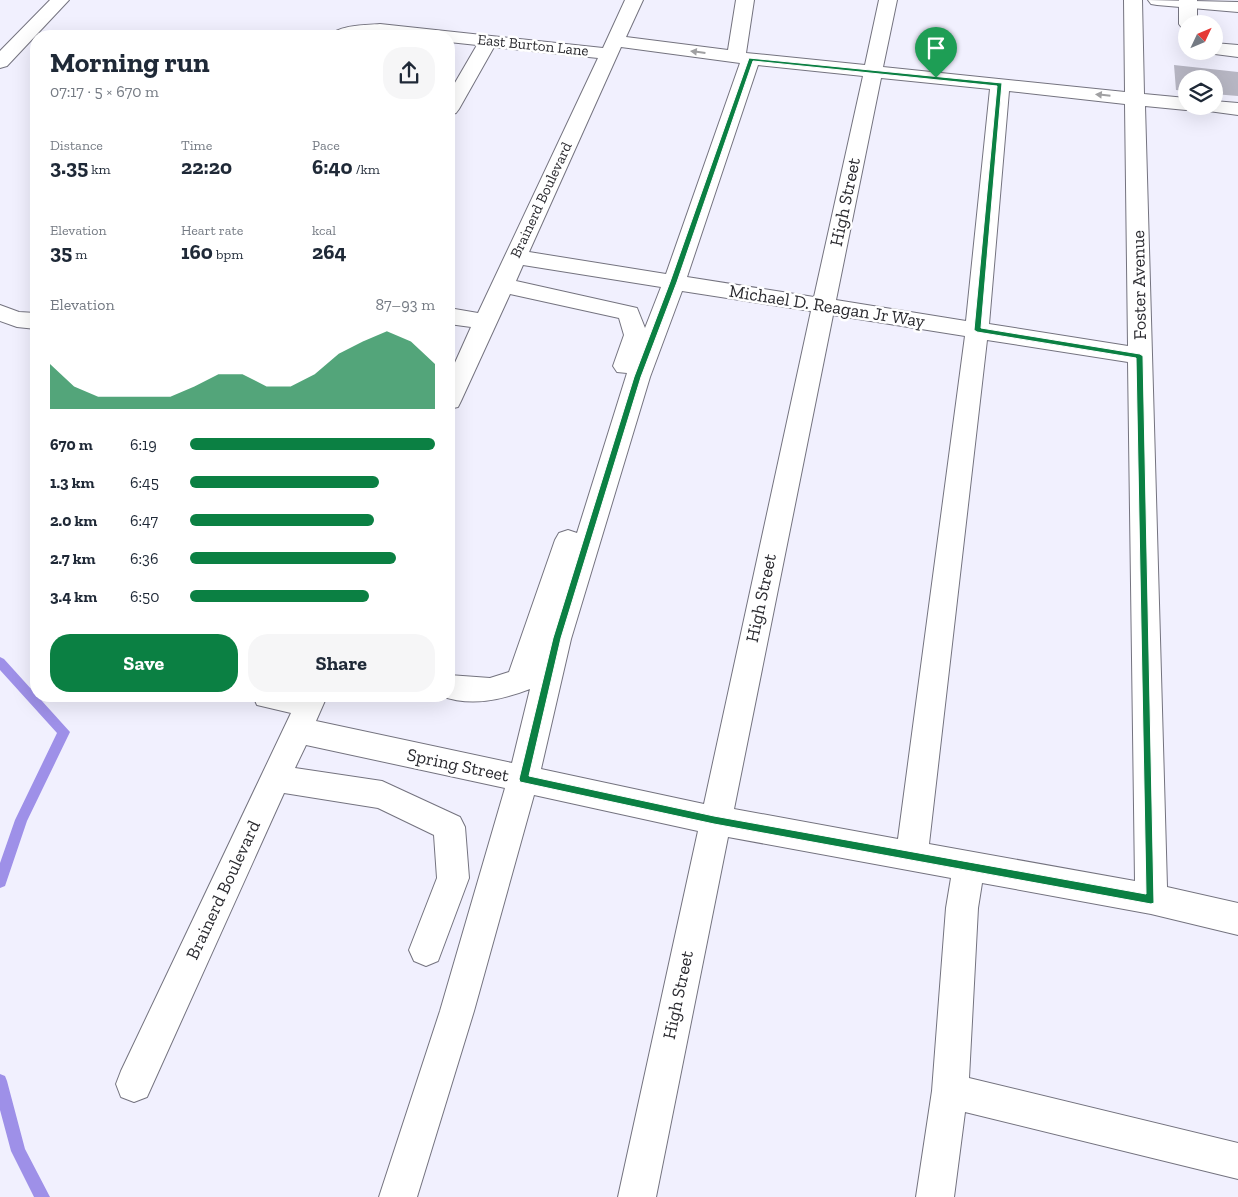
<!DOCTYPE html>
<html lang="en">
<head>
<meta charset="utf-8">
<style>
  body { margin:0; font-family:"Zilla Slab",serif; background:#f6f6f7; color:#1f2937; height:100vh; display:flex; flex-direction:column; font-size:19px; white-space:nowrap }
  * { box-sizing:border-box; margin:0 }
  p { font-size:16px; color:#747a83 }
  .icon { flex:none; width:28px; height:28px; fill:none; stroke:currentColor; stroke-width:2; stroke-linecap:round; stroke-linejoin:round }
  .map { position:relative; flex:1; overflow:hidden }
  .details { position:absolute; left:30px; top:30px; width:425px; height:672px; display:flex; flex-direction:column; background:#fff; border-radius:20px; box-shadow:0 5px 20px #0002 }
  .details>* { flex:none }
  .needle { width:32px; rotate:46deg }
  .buttons { position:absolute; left:1178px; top:15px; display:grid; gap:10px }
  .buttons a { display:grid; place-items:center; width:45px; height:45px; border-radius:50%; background:#fff; box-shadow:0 5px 20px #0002; font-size:25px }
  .pin { position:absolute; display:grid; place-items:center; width:42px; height:42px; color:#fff; margin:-51px -21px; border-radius:50% 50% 50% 0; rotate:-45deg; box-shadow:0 0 5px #0007 }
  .pin .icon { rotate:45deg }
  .round { display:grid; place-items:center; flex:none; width:52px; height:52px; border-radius:20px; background:#f6f6f7 }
  .head { display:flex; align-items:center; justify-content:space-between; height:85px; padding:0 20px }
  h1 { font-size:28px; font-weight:800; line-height:38px }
  .metrics { display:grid; grid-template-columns:repeat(3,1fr); gap:8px; height:85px; padding:5px 20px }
  .metrics div { display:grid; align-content:center }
  .metrics b { font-size:21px; font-weight:800 }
  .metrics small { font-size:14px; font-weight:400 }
  .metrics p { font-size:14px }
  .chart { height:140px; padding:10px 20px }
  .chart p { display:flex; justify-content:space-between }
  .chart svg { width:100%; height:90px; margin-top:5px; fill:#0b8043; opacity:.7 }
  .action { display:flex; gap:10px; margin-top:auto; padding:10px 20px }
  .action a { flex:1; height:58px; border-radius:20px; background:#0b8043; color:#fff; font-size:20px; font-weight:800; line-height:58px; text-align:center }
  .action a+a { background:#f6f6f7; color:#1f2937 }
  ul { padding:0 20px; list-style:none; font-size:16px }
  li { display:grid; grid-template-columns:80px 60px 1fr; align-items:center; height:38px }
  li i { height:12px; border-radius:6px; background:#0b8043 }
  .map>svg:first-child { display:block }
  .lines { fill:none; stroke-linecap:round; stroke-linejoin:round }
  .stream { fill:#9e90e8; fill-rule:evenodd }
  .building { fill:#b7b6c3 }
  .minor-casing { stroke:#74737f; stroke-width:2 }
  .major-casing { stroke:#74737f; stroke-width:2 }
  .minor { fill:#fff; fill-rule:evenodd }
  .major { fill:#fff; fill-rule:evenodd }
  .oneway { fill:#a0a0a2 }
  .route { fill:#0b8043; stroke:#fff; fill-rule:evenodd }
  .labels { text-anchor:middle; stroke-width:5; stroke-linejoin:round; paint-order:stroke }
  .far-street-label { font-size:15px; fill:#2b2b30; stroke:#fff }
  .street-label { font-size:18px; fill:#2b2b30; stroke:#fff }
</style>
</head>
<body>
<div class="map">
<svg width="1238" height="1197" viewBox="0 0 1238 1197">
  <rect width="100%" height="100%" fill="#f1f0fe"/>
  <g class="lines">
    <path class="stream" d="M 0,657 L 4,659 L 70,732 L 27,821 L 5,886 L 0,888 L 0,863 L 15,820 L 57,733 L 0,670 Z
      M 0,1074 L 5,1076 L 7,1081 L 25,1149 L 50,1197 L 34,1197 L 11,1151 L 0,1110 Z"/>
  </g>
  <path class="building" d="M 1174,65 L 1238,72 L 1238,96 L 1214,94 L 1214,79 L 1186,79 L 1186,91 L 1176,90 Z"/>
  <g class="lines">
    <defs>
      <path id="minor" d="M 50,0 L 69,0 L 7,66 L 0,68 L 0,51 Z
        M 625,0 L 643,0 L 626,37 L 728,50 L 736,0 L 754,0 L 746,53 L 865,65 L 879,0 L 897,0 L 883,67 L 1125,92 L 1124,0 L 1142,0 L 1144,94 L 1186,98 L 1186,106 L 1194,106 L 1186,110 L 1145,106 L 1167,887 L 1238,903 L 1238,935 L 1151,914 L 982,883 L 978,908 L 969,1078 L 1238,1143 L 1238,1179 L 965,1112 L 954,1197 L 916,1197 L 932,1091 L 946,908 L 951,878 L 728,837 L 656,1197 L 618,1197 L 698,831 L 534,795 L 474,1011 L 417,1197 L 379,1197 L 440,1011 L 505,788 L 306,745 L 295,768 L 382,781 L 460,817 L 465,827 L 469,878 L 438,961 L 426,966 L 414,961 L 409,950 L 437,878 L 434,835 L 378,808 L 284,793 L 147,1097 L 134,1102 L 121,1097 L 116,1084 L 121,1071 L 291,713 L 257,705 L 253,696 L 327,696 L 316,721 L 512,763 L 530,689 C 501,700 471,707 441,696 L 449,696 L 449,675 L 490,678 L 509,672 L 555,540 L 559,533 L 568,530 L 577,533 L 627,373 L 617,372 L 613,366 L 624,335 L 619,318 L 510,294 L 461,401 L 458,407 L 449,409 L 449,376 L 471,327 L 449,324 L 449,308 L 478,313 L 598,58 L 494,47 L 459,109 L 456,113 L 449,115 L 449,93 L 477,45 L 449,42 L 449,36 L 380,34 L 330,36 C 337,25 367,25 380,24 L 603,48 ZM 621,47 L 740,63 L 666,274 L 529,252 ZM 758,65 L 863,76 L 814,297 L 687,277 ZM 881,78 L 990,89 L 966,321 L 836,300 ZM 1009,91 L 1125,104 L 1128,346 L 989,324 ZM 523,265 L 661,287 L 645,328 L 637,308 L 516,281 ZM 682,291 L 811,311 L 704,804 L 541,769 L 571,639 L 650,377 ZM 833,315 L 965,336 L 898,839 L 734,809 ZM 987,340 L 1128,362 L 1135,881 L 929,844 Z
        M 1179,0 L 1197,0 L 1197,24 L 1186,24 L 1186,29 L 1182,28 L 1179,24 Z
        M 1214,43 L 1238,45 L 1238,57 L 1207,53 L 1206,51 L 1214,51 Z
        M 1214,101 L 1238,103 L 1238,115 L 1201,110 L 1198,106 L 1214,106 Z
        M 0,305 L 19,312 L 36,313 L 36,329 L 17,327 L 0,321 Z"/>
      <path id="major" d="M 1148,0 L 1238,2 L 1238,12 L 1157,5 L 1151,4 Z"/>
    </defs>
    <use href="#minor" class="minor-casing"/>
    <use href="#major" class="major-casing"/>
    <use href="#minor" class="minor"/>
    <use href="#major" class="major"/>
  </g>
  <defs><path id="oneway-solid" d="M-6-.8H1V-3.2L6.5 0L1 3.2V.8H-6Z" transform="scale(1.25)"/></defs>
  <g class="oneway">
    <use href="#oneway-solid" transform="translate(698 52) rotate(-173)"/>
    <use href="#oneway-solid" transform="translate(1103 95) rotate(-174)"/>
  </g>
  <path class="route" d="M 749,58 L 1002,83 L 981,328 L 1140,354 L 1143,356 L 1154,903 L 1151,904 L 714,824 L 520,782 L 519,779 L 553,638 L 634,377 L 670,282 ZM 753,61 L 997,86 L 974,330 L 977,332 L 1136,358 L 1146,894 L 714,816 L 529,776 L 561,638 L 641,377 L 677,282 Z"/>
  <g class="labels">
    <g class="far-street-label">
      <text transform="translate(533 45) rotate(6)" y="5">East Burton Lane</text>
      <text transform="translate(541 200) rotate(-65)" y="5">Brainerd Boulevard</text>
    </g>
    <g class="street-label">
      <text transform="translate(845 202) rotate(-78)" y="6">High Street</text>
      <text transform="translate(1139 285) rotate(-91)" y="6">Foster Avenue</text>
      <text transform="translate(827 306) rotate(9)" y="6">Michael D. Reagan Jr Way</text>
      <text transform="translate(761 598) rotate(-78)" y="6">High Street</text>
      <text transform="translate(458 765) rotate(12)" y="6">Spring Street</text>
      <text transform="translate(223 890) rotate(-65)" y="6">Brainerd Boulevard</text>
      <text transform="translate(678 995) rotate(-78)" y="6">High Street</text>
    </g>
  </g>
</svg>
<div class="buttons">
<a><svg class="needle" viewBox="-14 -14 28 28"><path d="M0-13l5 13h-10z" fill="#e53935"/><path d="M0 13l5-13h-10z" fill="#747a83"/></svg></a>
<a><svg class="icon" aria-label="layers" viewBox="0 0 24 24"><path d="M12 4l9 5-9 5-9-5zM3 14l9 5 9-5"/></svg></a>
</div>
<div class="pin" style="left:936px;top:78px;background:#1e9e55"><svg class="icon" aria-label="arrive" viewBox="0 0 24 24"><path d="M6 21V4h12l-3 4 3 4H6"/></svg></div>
<section class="details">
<div class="head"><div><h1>Morning run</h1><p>07:17 · 5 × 670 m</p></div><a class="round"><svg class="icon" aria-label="share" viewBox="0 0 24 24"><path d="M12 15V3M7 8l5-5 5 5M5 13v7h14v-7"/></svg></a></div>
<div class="metrics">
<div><p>Distance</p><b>3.35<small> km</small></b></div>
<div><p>Time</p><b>22:20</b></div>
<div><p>Pace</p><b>6:40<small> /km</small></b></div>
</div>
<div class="metrics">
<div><p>Elevation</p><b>35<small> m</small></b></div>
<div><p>Heart rate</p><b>160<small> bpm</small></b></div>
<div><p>kcal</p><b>264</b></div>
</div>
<div class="chart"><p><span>Elevation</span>87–93 m</p>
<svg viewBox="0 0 160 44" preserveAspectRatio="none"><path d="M0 44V22L10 33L20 38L30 38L40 38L50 38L60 33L70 27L80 27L90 33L100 33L110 27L120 17L130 11L140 6L150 11L160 22V44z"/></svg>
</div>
<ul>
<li><b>670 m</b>6:19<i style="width:100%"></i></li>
<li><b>1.3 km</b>6:45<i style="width:77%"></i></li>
<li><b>2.0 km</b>6:47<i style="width:75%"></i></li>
<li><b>2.7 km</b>6:36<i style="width:84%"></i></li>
<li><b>3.4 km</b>6:50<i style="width:73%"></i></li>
</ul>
<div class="action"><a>Save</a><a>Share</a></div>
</section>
</div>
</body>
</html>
